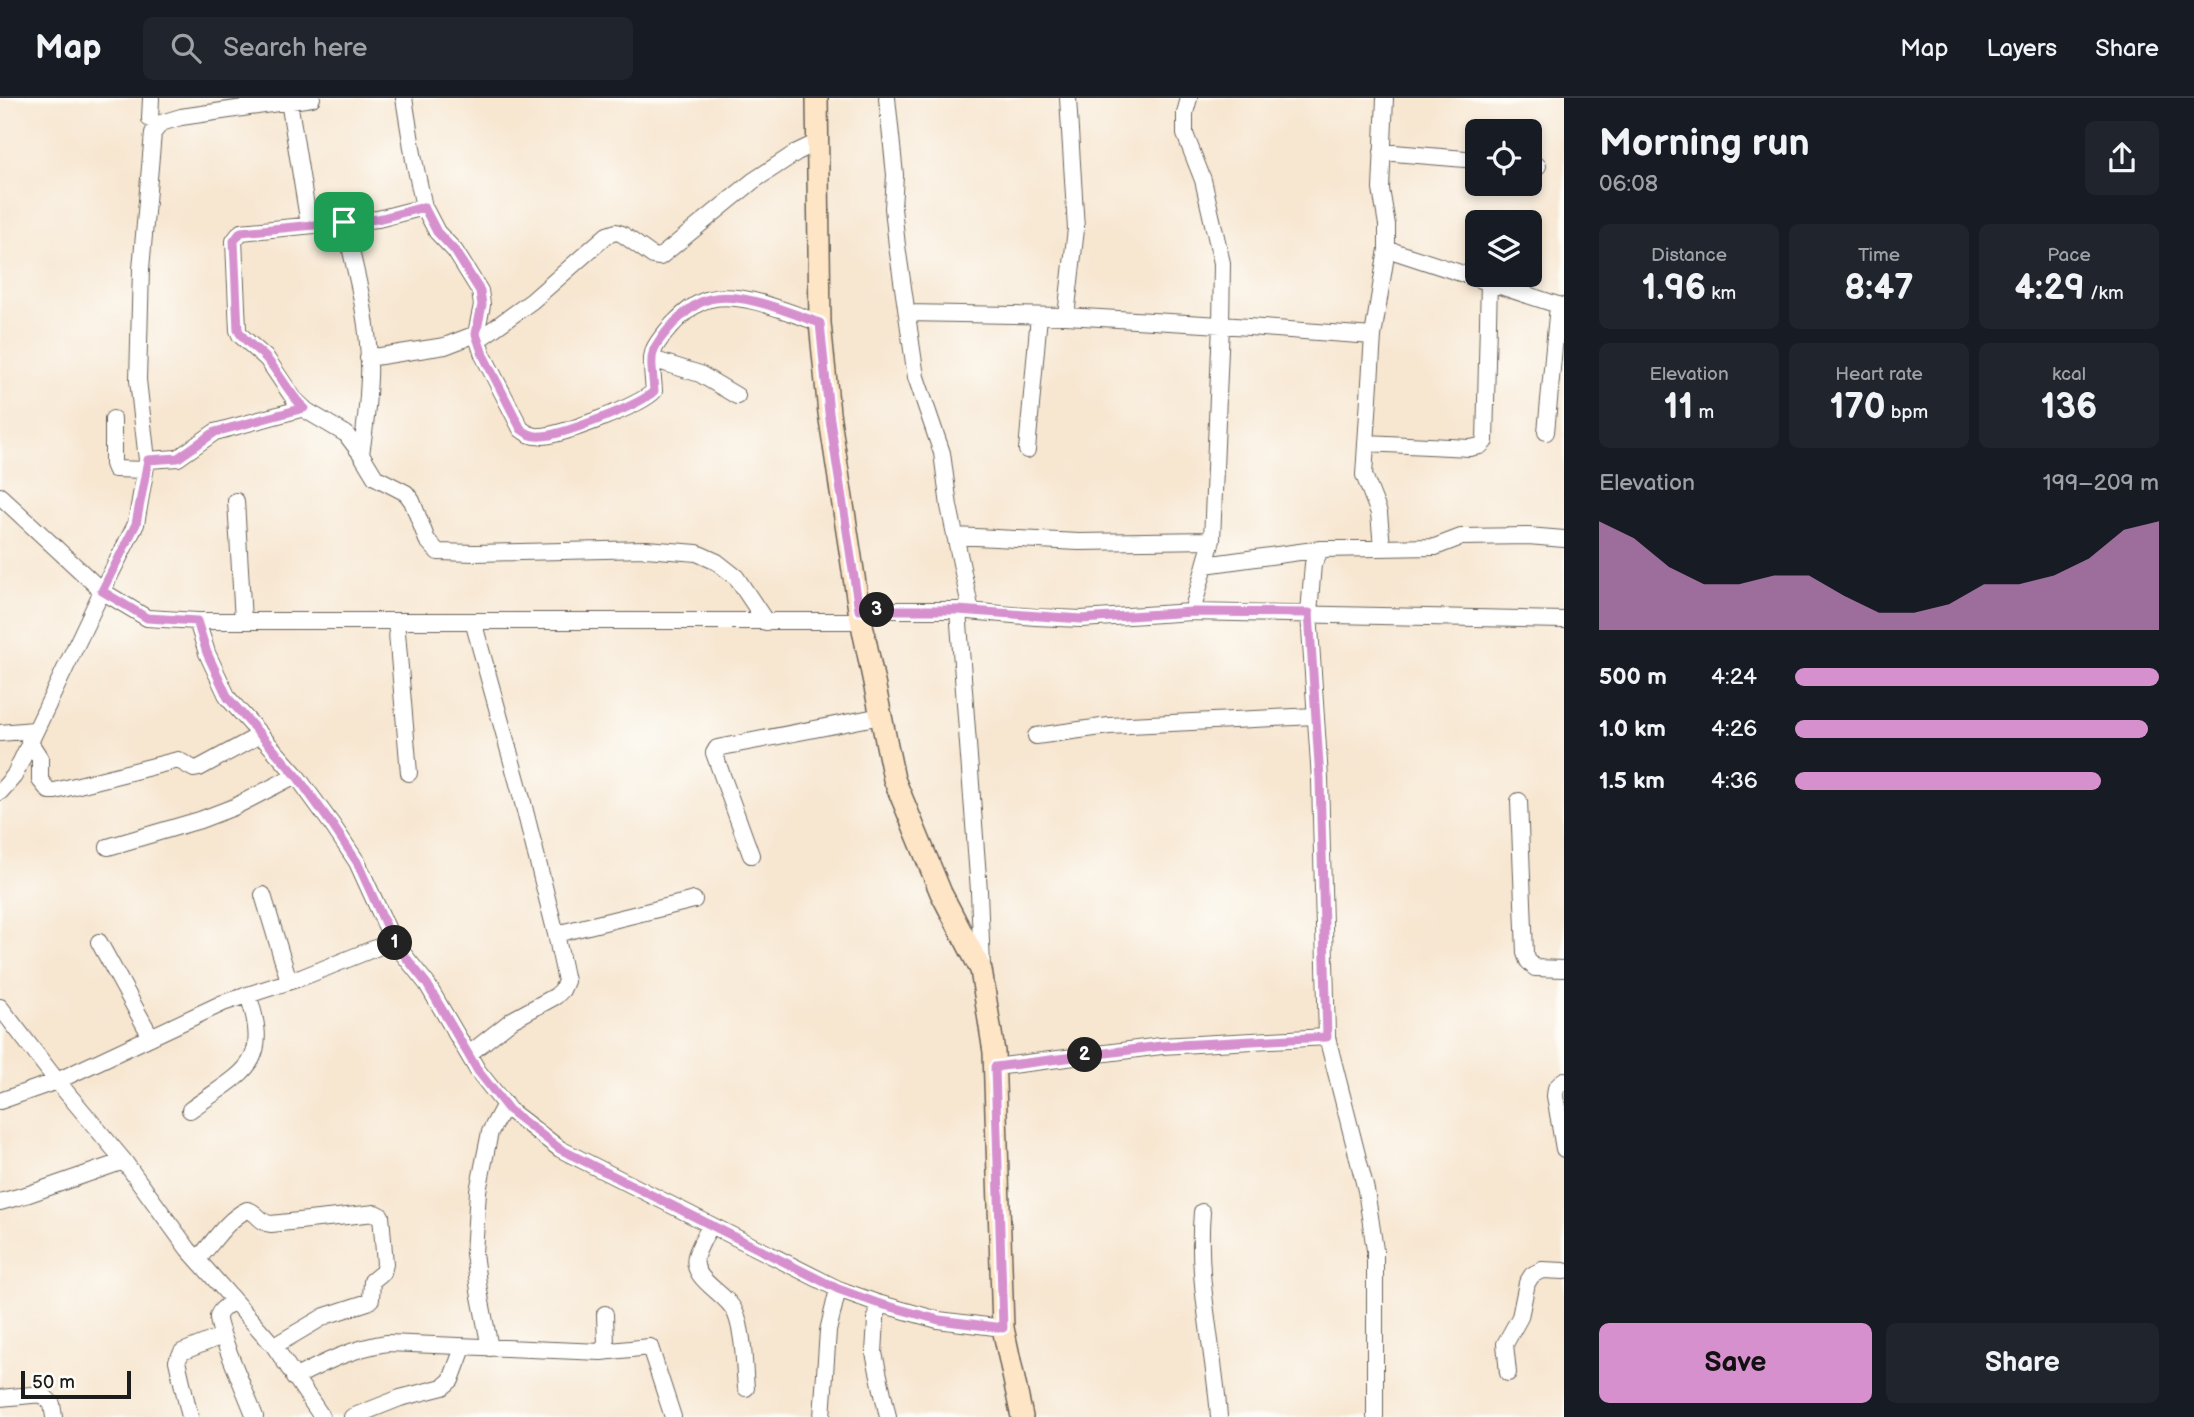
<!DOCTYPE html>
<html lang="en">
<head>
<meta charset="utf-8">
<style>
  body { margin:0; font-family:"Balsamiq Sans",sans-serif; background:#20242c; color:#f1f3f6; height:100vh; display:flex; flex-direction:column; font-size:26px; white-space:nowrap }
  * { box-sizing:border-box; margin:0 }
  p { font-size:23px; color:#9ea1a6 }
  .icon { flex:none; width:38px; height:38px; fill:none; stroke:currentColor; stroke-width:2; stroke-linecap:round; stroke-linejoin:round }
  .map { position:relative; flex:1; overflow:hidden }
  .sheet { display:flex; flex-direction:column; background:#171b24; width:630px }
  .sheet>* { flex:none }
  .buttons { position:absolute; left:1465px; top:21px; display:grid; gap:14px }
  .buttons a { display:grid; place-items:center; width:77px; height:77px; border-radius:10px; background:#171b24; box-shadow:0 4px 10px #0003; font-size:35px }
  .scale { position:absolute; left:21px; bottom:18px; width:110px; box-sizing:border-box; padding-left:7px; border:4px solid #1c1c1c; border-top:0; font-size:19px; line-height:24px; white-space:nowrap; color:#1c1c1c; -webkit-text-stroke:5px #fdfcf7; paint-order:stroke }
  .pin { position:absolute; display:grid; place-items:center; width:60px; height:60px; color:#fff; margin:-30px; border-radius:14px; box-shadow:0 4px 10px #0006 }
  .km { position:absolute; width:35px; height:35px; margin:-18px; border-radius:50%; background:#222; color:#fff; font-size:19px; line-height:35px; text-align:center }
  .round { display:grid; place-items:center; flex:none; width:74px; height:74px; border-radius:10px; background:#20242c }
  .head { display:flex; align-items:center; justify-content:space-between; height:119px; padding:0 35px }
  h1 { font-size:38px; font-weight:700; line-height:52px }
  .figures { display:grid; grid-template-columns:repeat(3,1fr); gap:10px; height:119px; padding:7px 35px }
  .figures div { display:grid; align-content:center; border-radius:10px; background:#20242c; text-align:center }
  .figures b { font-size:35px; font-weight:700 }
  .figures small { font-size:19px; font-weight:400 }
  .figures p { font-size:19px }
  .chart { height:196px; padding:14px 35px }
  .chart p { display:flex; justify-content:space-between }
  .chart svg { width:100%; height:126px; margin-top:7px; fill:#d690ce; opacity:.7 }
  .action { display:flex; gap:14px; margin-top:auto; padding:14px 35px }
  .action a { flex:1; height:80px; border-radius:10px; background:#d690ce; color:#111; font-size:28px; font-weight:700; line-height:80px; text-align:center }
  .action a+a { background:#20242c; color:#f1f3f6 }
  ul { padding:0 35px; list-style:none; font-size:23px }
  li { display:grid; grid-template-columns:112px 84px 1fr; align-items:center; height:52px }
  li i { height:18px; border-radius:9px; background:#d690ce }
  header { display:flex; align-items:center; gap:42px; box-sizing:border-box; height:98px; padding:0 35px; background:#171b24; border-bottom:2px solid #363941 }
  header strong { font-size:33px }
  nav { display:flex; gap:38px; margin-inline-start:auto; font-size:24px }
  .search { width:490px; height:63px; background:#20242c; display:flex; align-items:center; gap:18px; box-sizing:border-box; padding:0 24px; border-radius:10px; color:#9ea1a6; font-size:26px }
  main { display:flex; flex:1; min-height:0 }
  .map>svg:first-child { display:block }
  .lines { fill:none; stroke-linecap:round; stroke-linejoin:round }
  .street-casing { stroke:#69635b; stroke-width:18 }
  .secondary-casing { stroke:#69635b; stroke-width:24 }
  .street { stroke:#fff; stroke-width:16 }
  .secondary { stroke:#fde5c5; stroke-width:21 }
  .route-casing { stroke:#fff; stroke-width:14 }
  .route { stroke:#d690ce; stroke-width:9 }
</style>
</head>
<body>
<header>
<strong>Map</strong>
<div class="search"><svg class="icon" aria-label="search" viewBox="0 0 24 24"><circle cx="10" cy="10" r="6"/><path d="M15 15l6 6"/></svg>Search here</div>
<nav><a>Map</a><a>Layers</a><a>Share</a></nav>
</header>
<main>
<div class="map">
<svg width="1564" height="1319" viewBox="0 0 1564 1319">
  <rect width="100%" height="100%" fill="#fdfcf7"/>
  <filter id="ink" filterUnits="userSpaceOnUse"><feTurbulence type="fractalNoise" baseFrequency=".0143" numOctaves="2"/><feDisplacementMap in="SourceGraphic" scale="14" xChannelSelector="R" yChannelSelector="G"/><feConvolveMatrix kernelMatrix="1 2 1 2 8 2 1 2 1" color-interpolation-filters="sRGB"/></filter>
  <filter id="wash" filterUnits="userSpaceOnUse"><feTurbulence type="fractalNoise" baseFrequency=".00686" numOctaves="4" result="noise"/><feDisplacementMap in="SourceGraphic" scale="28" xChannelSelector="R" yChannelSelector="G"/><feGaussianBlur stdDeviation="1.57" result="paint"/><feColorMatrix in="noise" values="0 0 0 0 0 0 0 0 0 0 0 0 0 0 0 0 0 1.4 0 .05"/><feComposite in="paint" operator="in"/></filter>
  <g filter="url(#wash)">
    <rect width="100%" height="100%" fill="#f7e6d0"/>
  </g>
  <g filter="url(#ink)">
    <g class="lines">
      <defs>
        <path id="street" d="M 404,0 L 414,62 L 424,109 L 437,134 L 455,153 L 480,193 L 482,207 L 476,236 L 483,257 L 521,331 C 527,336 533,339 541,338 C 560,338 642,307 654,293 C 651,255 647,254 674,225 C 684,215 696,204 710,201 C 742,193 789,215 820,225
          M 887,0 L 895,77 L 893,110 L 897,148 L 916,279 L 942,355 L 949,408 L 971,513
          M 1189,0 L 1185,15 L 1185,36 L 1203,82 L 1222,165 L 1221,227 L 1373,238 L 1387,151
          M 1385,0 L 1381,91 L 1387,127 L 1387,151 L 1564,209
          M 289,3 L 309,127
          M 150,21 L 151,0
          M 1382,54 L 1477,62
          M 1530,67 L 1538,68
          M 424,109 L 378,121 L 241,134 L 234,143 L 238,232 L 240,237 L 267,261 L 294,301 L 307,313 L 346,336 L 361,356 L 375,379 L 406,395 L 412,403 L 427,442 L 438,454 L 475,455 L 646,451 L 697,455 L 717,464 L 736,479 L 766,524
          M 344,124 C 356,174 371,228 369,280 C 368,305 365,331 361,356
          M 908,215 L 1066,218 L 1221,227 L 1212,442 L 1192,514
          M 1066,218 L 1076,131 L 1068,0
          M 1373,238 L 1364,377 L 1379,415 L 1382,449
          M 478,242 L 532,203 L 607,137 L 616,134 L 622,136 L 653,158 L 660,159 L 753,83 L 797,54 L 818,44
          M 368,260 L 445,248 L 476,236
          M 652,261 L 700,276 L 737,298
          M 113,321 L 113,366 L 115,371 L 145,372
          M 1546,334 L 1558,207
          M 1366,345 L 1470,350 L 1480,348 L 1485,343 L 1489,184
          M 1027,352 L 1039,218
          M 147,362 L 178,360 L 215,334 L 304,310
          M 0,398 L 102,493 L 147,520 L 197,523 L 861,523
          M 236,403 L 243,523
          M 955,438 L 1079,444 L 1212,442
          M 1318,457 L 1313,466 L 1309,515 L 1320,681 L 1327,939 L 1366,1092 L 1375,1152 L 1375,1319
          M 1205,467 L 1321,451 L 1435,449 L 1461,439 L 1528,438 L 1564,441
          M 859,512 L 958,512 L 1035,519 L 1081,521 L 1192,514 L 1564,522
          M 958,512 L 979,793 L 982,869
          M 197,523 L 207,555 L 228,600 L 296,677 L 333,728 L 357,764 L 393,843 L 427,886 L 478,973 L 509,1012 L 560,1051 L 838,1191 L 877,1205 L 938,1222 L 1003,1230
          M 396,523 L 409,675
          M 473,523 L 520,693 L 556,836 L 694,802
          M 0,635 L 34,632
          M 1036,638 L 1109,628 L 1316,618
          M 29,643 L 40,660 L 40,682 L 49,693 L 55,693 L 178,662 L 194,671 L 199,670 L 260,637
          M 0,694 L 14,678 L 102,493 L 136,426 L 147,362 L 138,282 L 141,171 L 153,35 L 161,25 L 181,19 L 312,0
          M 1519,703 L 1525,855 L 1528,863 L 1535,870 L 1564,871
          M 108,749 L 200,722 L 234,709 L 296,677
          M 751,757 L 714,655 L 717,650 L 881,618
          M 263,797 L 289,883
          M 99,844 L 151,939
          M 0,909 L 57,983 L 124,1063 L 188,1151 L 274,1248 L 322,1319
          M 469,956 L 512,922 L 556,898 L 562,892 L 566,883 L 556,836
          M 995,969 L 1161,948 L 1327,939
          M 1564,982 L 1556,990 L 1555,998 L 1564,1051
          M 0,1003 L 57,983 L 223,905 L 303,879 L 393,843
          M 190,1012 C 242,974 273,968 248,897
          M 0,1104 L 29,1096 L 124,1063
          M 1202,1114 C 1196,1183 1214,1250 1219,1319
          M 710,1127 C 706,1137 699,1148 696,1158 C 690,1182 727,1195 735,1214 C 744,1234 744,1268 746,1290
          M 198,1161 C 213,1145 226,1122 247,1112 C 257,1113 259,1125 271,1126 L 375,1115 L 381,1118 L 385,1166 L 383,1174 L 372,1183 L 371,1201 L 368,1204 L 325,1218 L 274,1248
          M 233,1203 C 228,1207 219,1212 218,1219 C 217,1231 249,1302 255,1319
          M 877,1205 L 874,1255 L 888,1319
          M 490,1250 L 479,1193 L 474,1155 L 478,1093 L 490,1034 L 505,1006
          M 601,1254 L 650,1249 L 673,1319
          M 1508,1275 L 1505,1246 L 1520,1219 L 1527,1185 L 1532,1177 L 1542,1172 L 1564,1173
          M 294,1280 C 325,1264 353,1250 387,1245 L 601,1254 L 606,1246 L 605,1216
          M 0,1300 L 42,1296 L 52,1306 L 54,1319
          M 190,1319 L 177,1263 L 182,1254 L 222,1238
          M 352,1319 L 400,1300 L 443,1289 L 451,1282 L 463,1250
          M 822,1319 L 828,1233 L 838,1191"/>
        <path id="secondary" d="M 817,0 L 820,225 L 829,315 L 859,512 L 894,681 L 941,795 L 981,872 L 994,954 L 1003,1230 L 1022,1319"/>
      </defs>
      <use href="#street" class="street-casing"/>
      <use href="#secondary" class="secondary-casing"/>
      <use href="#street" class="street"/>
      <use href="#secondary" class="secondary"/>
    </g>
  </g>
  <g class="lines" filter="url(#ink)">
    <defs>
      <path id="route" d="M 424,109 L 437,134 L 455,153 L 480,193 L 482,207 L 476,236 L 483,257 L 521,331 C 527,336 533,339 541,338 C 560,338 641,307 654,293 C 651,255 647,254 674,225 C 684,215 696,204 710,201 C 742,193 789,215 820,225 L 829,315 L 859,512 L 958,512 L 1081,521 L 1192,514 L 1309,515 L 1320,681 L 1327,939 L 1161,948 L 995,969 L 1003,1230 L 939,1222 L 877,1205 L 838,1191 L 560,1051 L 509,1012 L 478,973 L 427,886 L 393,843 L 357,764 L 333,728 L 296,677 L 228,600 L 207,555 L 197,523 L 147,520 L 102,493 L 136,426 L 148,362 L 178,360 L 215,334 L 304,310 C 289,296 280,276 266,260 C 257,250 245,245 238,232 L 234,143 L 241,134 L 378,121 Z"/>
    </defs>
    <use href="#route" class="route-casing"/>
    <use href="#route" class="route"/>
  </g>
</svg>
<div class="buttons">
<a><svg class="icon" aria-label="locate" viewBox="0 0 24 24"><circle cx="12" cy="12" r="6"/><path d="M12 2v4M12 18v4M2 12h4M18 12h4"/></svg></a>
<a><svg class="icon" aria-label="layers" viewBox="0 0 24 24"><path d="M12 4l9 5-9 5-9-5zM3 14l9 5 9-5"/></svg></a>
</div>
<div class="scale">50 m</div>
<div class="pin" style="left:344px;top:124px;background:#1e9e55"><svg class="icon" aria-label="arrive" viewBox="0 0 24 24"><path d="M6 21V4h12l-3 4 3 4H6"/></svg></div>
<b class="km" style="left:395px;top:845px">1</b>
<b class="km" style="left:1085px;top:957px">2</b>
<b class="km" style="left:877px;top:512px">3</b>
</div>
<section class="sheet">
<div class="head"><div><h1>Morning run</h1><p>06:08</p></div><a class="round"><svg class="icon" aria-label="share" viewBox="0 0 24 24"><path d="M12 15V3M7 8l5-5 5 5M5 13v7h14v-7"/></svg></a></div>
<div class="figures">
<div><p>Distance</p><b>1.96<small> km</small></b></div>
<div><p>Time</p><b>8:47</b></div>
<div><p>Pace</p><b>4:29<small> /km</small></b></div>
</div>
<div class="figures">
<div><p>Elevation</p><b>11<small> m</small></b></div>
<div><p>Heart rate</p><b>170<small> bpm</small></b></div>
<div><p>kcal</p><b>136</b></div>
</div>
<div class="chart"><p><span>Elevation</span>199–209 m</p>
<svg viewBox="0 0 160 44" preserveAspectRatio="none"><path d="M0 44V6L10 12L20 22L30 28L40 28L50 25L60 25L70 32L80 38L90 38L100 35L110 28L120 28L130 25L140 19L150 9L160 6V44z"/></svg>
</div>
<ul>
<li><b>500 m</b>4:24<i style="width:100%"></i></li>
<li><b>1.0 km</b>4:26<i style="width:97%"></i></li>
<li><b>1.5 km</b>4:36<i style="width:84%"></i></li>
</ul>
<div class="action"><a>Save</a><a>Share</a></div>
</section>
</main>
</body>
</html>
